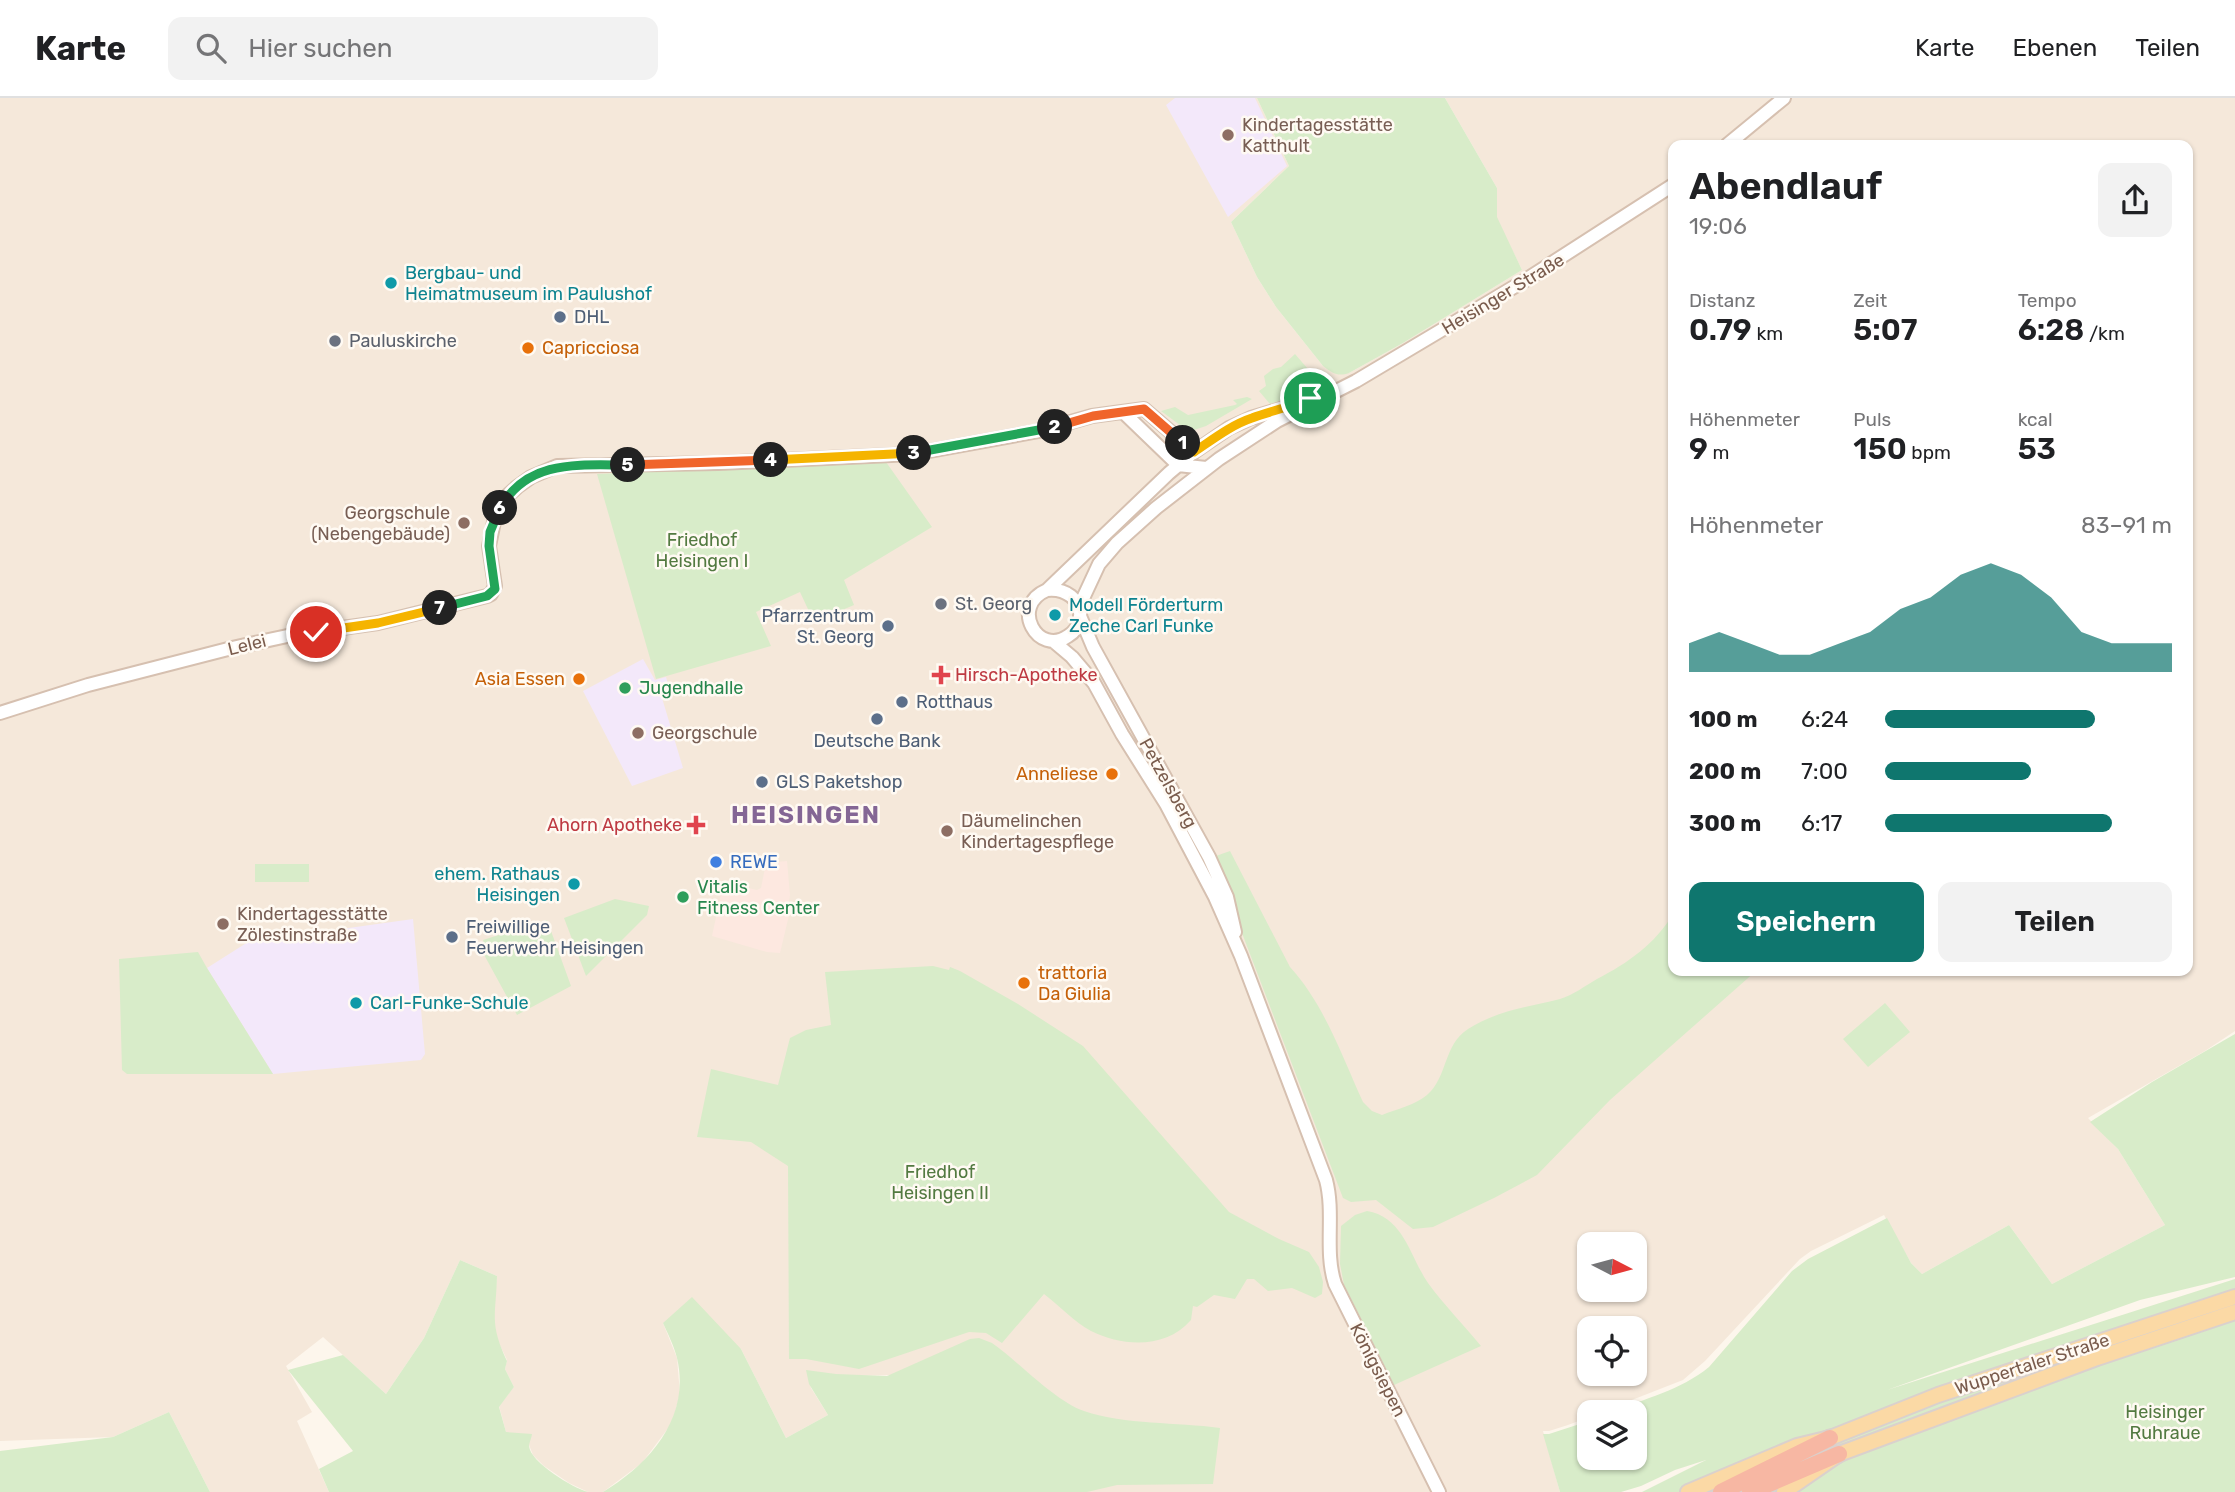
<!DOCTYPE html>
<html lang="de">
<head>
<meta charset="utf-8">
<style>
  body { margin:0; font-family:Rubik,sans-serif; background:#f2f2f2; color:#202124; height:100vh; display:flex; flex-direction:column; font-size:26px; white-space:nowrap }
  * { box-sizing:border-box; margin:0 }
  p { font-size:23px; color:#757577 }
  .icon { flex:none; width:38px; height:38px; fill:none; stroke:currentColor; stroke-width:2; stroke-linecap:round; stroke-linejoin:round }
  .map { position:relative; flex:1; overflow:hidden }
  .side { position:absolute; left:1668px; top:42px; width:525px; height:836px; display:flex; flex-direction:column; background:#fff; border-radius:14px; box-shadow:0 2px 5px #0004 }
  .side>* { flex:none }
  .needle { width:46px; rotate:96deg }
  .buttons { position:absolute; left:1577px; top:1134px; display:grid; gap:14px }
  .buttons a { display:grid; place-items:center; width:70px; height:70px; border-radius:14px; background:#fff; box-shadow:0 2px 5px #0004; font-size:35px }
  .pin { position:absolute; display:grid; place-items:center; width:60px; height:60px; color:#fff; margin:-30px; border:4px solid #fff; border-radius:50%; box-shadow:0 2px 7px #0007 }
  .km { position:absolute; width:35px; height:35px; margin:-18px; border-radius:50%; background:#222; color:#fff; font-size:19px; line-height:35px; text-align:center }
  .round { display:grid; place-items:center; flex:none; width:74px; height:74px; border-radius:14px; background:#f2f2f2 }
  .overview { display:flex; align-items:center; justify-content:space-between; height:119px; padding:0 21px }
  h1 { font-size:38px; font-weight:600; line-height:52px }
  .figures { display:grid; grid-template-columns:repeat(3,1fr); gap:10px; height:119px; padding:7px 21px }
  .figures div { display:grid; align-content:center }
  .figures b { font-size:30px; font-weight:600 }
  .figures small { font-size:19px; font-weight:400 }
  .figures p { font-size:19px }
  .chart { height:196px; padding:14px 21px }
  .chart p { display:flex; justify-content:space-between }
  .chart svg { width:100%; height:126px; margin-top:7px; fill:#0f766e; opacity:.7 }
  .cta { display:flex; gap:14px; margin-top:auto; padding:14px 21px }
  .cta a { flex:1; height:80px; border-radius:14px; background:#0f766e; color:#fff; font-size:28px; font-weight:600; line-height:80px; text-align:center }
  .cta a+a { background:#f2f2f2; color:#202124 }
  ul { padding:0 21px; list-style:none; font-size:23px }
  li { display:grid; grid-template-columns:112px 84px 1fr; align-items:center; height:52px }
  li i { height:18px; border-radius:9px; background:#0f766e }
  header { display:flex; align-items:center; gap:42px; box-sizing:border-box; height:98px; padding:0 35px; background:#fff; border-bottom:2px solid #e0e0e0 }
  header strong { font-size:33px }
  nav { display:flex; gap:38px; margin-inline-start:auto; font-size:24px }
  .search { width:490px; height:63px; background:#f2f2f2; display:flex; align-items:center; gap:18px; box-sizing:border-box; padding:0 24px; border-radius:14px; color:#757577; font-size:26px }
  .map>svg:first-child { display:block }
  .residential { fill:#f5e8da; fill-rule:evenodd }
  .commercial { fill:#fde8e0 }
  .education { fill:#f3e8fa }
  .green { fill:#d8ecc9 }
  .lines { fill:none; stroke-linecap:round; stroke-linejoin:round }
  .secondary-casing { stroke:#d6c0b0; stroke-width:16 }
  .primary-casing { stroke:#dad1cd; stroke-width:18 }
  .highway-casing { stroke:#dad1cd; stroke-width:19 }
  .secondary { stroke:#fff; stroke-width:12 }
  .primary { stroke:#fbd9a5; stroke-width:14 }
  .highway { stroke:#f7b7a3; stroke-width:16 }
  .split-1-casing { stroke:#fff; stroke-width:14 }
  .split-2-casing { stroke:#fff; stroke-width:14 }
  .split-3-casing { stroke:#fff; stroke-width:14 }
  .split-4-casing { stroke:#fff; stroke-width:14 }
  .split-5-casing { stroke:#fff; stroke-width:14 }
  .split-6-casing { stroke:#fff; stroke-width:14 }
  .split-7-casing { stroke:#fff; stroke-width:14 }
  .split-8-casing { stroke:#fff; stroke-width:14 }
  .split-1 { stroke:#f5b400; stroke-width:9 }
  .split-2 { stroke:#f0652b; stroke-width:9 }
  .split-3 { stroke:#22a559; stroke-width:9 }
  .split-4 { stroke:#f5b400; stroke-width:9 }
  .split-5 { stroke:#f0652b; stroke-width:9 }
  .split-6 { stroke:#22a559; stroke-width:9 }
  .split-7 { stroke:#22a559; stroke-width:9 }
  .split-8 { stroke:#f5b400; stroke-width:9 }
  .education-dot { fill:#8d6e63; stroke:#fffaf3; stroke-width:2.5 }
  .culture-dot { fill:#0f9aa8; stroke:#fffaf3; stroke-width:2.5 }
  .service-dot { fill:#5c6f8a; stroke:#fffaf3; stroke-width:2.5 }
  .worship-dot { fill:#6b7280; stroke:#fffaf3; stroke-width:2.5 }
  .food-dot { fill:#e8710a; stroke:#fffaf3; stroke-width:2.5 }
  .health-dot { fill:#e0444e; stroke:#fffaf3; stroke-width:2.5 }
  .leisure-dot { fill:#2e9e5b; stroke:#fffaf3; stroke-width:2.5 }
  .shop-dot { fill:#3f7fe0; stroke:#fffaf3; stroke-width:2.5 }
  .labels { text-anchor:middle; stroke-width:5; stroke-linejoin:round; paint-order:stroke }
  .education-label { font-size:18px; fill:#785e54; stroke:#fffaf3; text-anchor:start }
  .culture-label { font-size:18px; fill:#0d838f; stroke:#fffaf3; text-anchor:start }
  .street-label { font-size:18px; fill:#7a5c4d; stroke:#fffaf3 }
  .service-label { font-size:18px; fill:#4e5e75; stroke:#fffaf3; text-anchor:start }
  .worship-label { font-size:18px; fill:#5b616d; stroke:#fffaf3; text-anchor:start }
  .food-label { font-size:18px; fill:#c56008; stroke:#fffaf3; text-anchor:start }
  .park-label { font-size:18px; fill:#537a41; stroke:#fffaf3 }
  .health-label { font-size:18px; fill:#be3a42; stroke:#fffaf3; text-anchor:start }
  .leisure-label { font-size:18px; fill:#27864d; stroke:#fffaf3; text-anchor:start }
  .shop-label { font-size:18px; fill:#366cbe; stroke:#fffaf3; text-anchor:start }
  .district-label { font-size:24px; font-weight:bold; letter-spacing:2px; fill:#846695; stroke:#fffaf3 }
</style>
</head>
<body>
<header>
<strong>Karte</strong>
<div class="search"><svg class="icon" aria-label="search" viewBox="0 0 24 24"><circle cx="10" cy="10" r="6"/><path d="M15 15l6 6"/></svg>Hier suchen</div>
<nav><a>Karte</a><a>Ebenen</a><a>Teilen</a></nav>
</header>
<div class="map">
<svg width="2235" height="1394" viewBox="0 0 2235 1394">
  <rect width="100%" height="100%" fill="#fdf6ec"/>
  <path class="residential" d="M 0,0 L 1257,0 L 1289,68 L 1231,124 L 1257,179 L 1276,209 L 1323,268 L 1349,275 L 1403,245 L 1522,172 L 1496,119 L 1497,90 L 1445,0 L 2235,0 L 2235,933 L 2205,953 L 2088,1020 L 2118,1051 L 2165,1127 L 2052,1186 L 2009,1127 L 1922,1176 L 1911,1165 L 1884,1117 L 1811,1153 L 1800,1161 L 1705,1263 L 1683,1282 L 1601,1314 L 1589,1314 L 1589,1319 L 1568,1327 L 1549,1333 L 1543,1333 L 1560,1394 L 1006,1394 L 892,1277 L 847,1278 L 807,1273 L 811,1290 L 828,1317 L 786,1340 L 741,1251 L 663,1225 L 677,1260 L 680,1296 L 672,1325 L 642,1365 L 603,1394 L 588,1394 L 569,1385 L 544,1368 L 533,1357 L 529,1347 L 506,1334 L 499,1308 L 514,1289 L 505,1271 L 507,1262 L 497,1241 L 493,1222 L 497,1178 L 460,1162 L 424,1240 L 386,1296 L 323,1239 L 286,1268 L 312,1314 L 297,1323 L 329,1394 L 210,1394 L 169,1314 L 113,1339 L 0,1343 ZM 1673,47 L 2188,47 L 2188,873 L 1673,873 ZM 1589,1146 L 1634,1146 L 1634,1192 L 1589,1192 ZM 1589,1230 L 1634,1230 L 1634,1276 L 1589,1276 Z"/>
  <path class="commercial" d="M 787,763 L 790,797 L 788,811 L 790,813 L 780,855 L 767,854 L 712,838 L 724,782 L 744,786 L 744,789 L 757,792 L 761,790 L 766,765 Z"/>
  <path class="education" d="M 1175,0 L 1255,0 L 1287,68 L 1228,119 L 1166,7 Z
    M 643,561 L 655,582 L 666,579 L 671,596 L 662,600 L 683,670 L 632,688 L 583,593 Z
    M 413,821 L 424,945 L 425,956 L 421,962 L 273,976 L 207,870 L 248,844 Z"/>
  <path class="green" d="M 1257,0 L 1445,0 L 1497,90 L 1497,119 L 1522,172 L 1403,245 L 1349,275 C 1338,279 1332,275 1323,268 L 1276,209 L 1257,179 L 1231,124 L 1289,68 Z
    M 1295,256 L 1308,271 L 1309,290 L 1302,296 L 1270,306 L 1259,293 L 1266,288 L 1264,278 L 1273,271 L 1281,269 Z
    M 1247,299 L 1252,301 L 1206,328 L 1194,332 L 1184,330 L 1161,313 L 1175,309 L 1188,317 L 1235,307 L 1237,306 L 1233,302 Z
    M 882,362 L 886,364 L 932,429 L 844,482 L 854,507 L 814,524 L 800,494 L 756,514 L 771,548 L 656,581 L 597,376 Z
    M 1230,753 L 1290,869 C 1324,906 1342,958 1363,1004 L 1372,1013 L 1382,1017 C 1397,1011 1415,1007 1427,997 C 1448,979 1443,947 1468,931 C 1496,913 1528,909 1560,901 C 1573,897 1585,888 1597,881 C 1628,865 1655,846 1673,816 L 1673,873 L 1756,873 L 1610,1002 L 1537,1077 L 1494,1100 L 1433,1129 L 1413,1131 L 1376,1102 L 1351,1104 L 1343,1100 L 1213,759 Z
    M 255,766 L 309,766 L 309,784 L 255,784 Z
    M 615,801 L 649,808 L 647,817 L 586,878 L 564,820 Z
    M 547,822 L 571,888 L 517,917 L 482,853 L 485,850 L 483,842 Z
    M 198,854 L 207,870 L 273,976 L 127,976 L 122,972 L 119,861 Z
    M 933,868 L 949,872 L 950,869 L 960,873 L 1018,906 L 1083,948 L 1229,1114 L 1279,1141 L 1309,1154 L 1319,1169 L 1323,1184 L 1322,1196 L 1315,1200 L 1292,1190 L 1268,1193 L 1254,1181 L 1247,1181 L 1235,1201 L 1214,1197 L 1197,1209 L 1193,1208 L 1191,1222 C 1166,1251 1123,1249 1091,1233 C 1074,1224 1059,1207 1044,1196 L 1002,1245 L 986,1235 L 969,1234 L 859,1271 L 806,1261 L 789,1261 L 788,1068 L 751,1044 L 697,1039 L 711,971 L 778,987 L 790,940 L 806,932 L 831,927 L 825,874 Z
    M 1885,905 L 1910,934 L 1868,969 L 1843,941 Z
    M 2235,936 L 2235,1179 L 2140,1202 L 1887,1292 L 2235,1181 L 2235,1394 L 1642,1394 L 1706,1362 L 1675,1372 L 1641,1388 L 1621,1394 L 1560,1394 L 1543,1336 L 1549,1336 L 1589,1323 L 1589,1360 L 1634,1360 L 1634,1314 L 1611,1314 C 1644,1301 1681,1292 1709,1269 L 1792,1173 L 1808,1161 L 1887,1120 L 1911,1165 L 1922,1176 L 2009,1127 L 2052,1186 L 2165,1127 L 2118,1051 L 2090,1024 L 2152,984 Z
    M 1367,1113 C 1404,1119 1410,1159 1428,1185 C 1444,1207 1464,1227 1481,1248 L 1394,1287 L 1344,1187 L 1340,1166 L 1341,1128 L 1355,1117 Z
    M 460,1162 L 497,1178 C 496,1218 489,1224 507,1263 L 505,1271 L 514,1289 L 499,1309 L 506,1334 L 532,1336 C 532,1338 529,1346 529,1348 C 530,1364 573,1390 588,1394 L 329,1394 L 319,1371 L 353,1353 L 288,1272 L 343,1257 L 386,1296 L 424,1240 Z
    M 692,1199 L 741,1251 L 786,1340 L 828,1317 L 809,1286 L 806,1272 L 836,1276 L 887,1278 L 970,1241 L 979,1240 L 992,1245 C 1019,1264 1055,1303 1084,1313 C 1125,1327 1177,1324 1220,1330 L 1213,1386 L 1117,1387 L 1087,1394 L 603,1394 C 650,1366 691,1319 677,1260 C 674,1248 668,1236 663,1225 Z
    M 169,1314 L 210,1394 L 0,1394 L 0,1353 L 113,1339 Z"/>
  <g class="lines">
    <defs>
      <path id="secondary" d="M 1727,47 L 1784,0
        M 1123,314 L 1178,367 L 1206,370
        M 1047,492 C 1065,490 1082,501 1080,520 C 1079,527 1075,534 1068,538 C 1038,559 1009,508 1047,492 L 1169,375 L 1194,354 L 1229,330 L 1251,320 L 1291,308
        M 1079,509 L 1099,466 L 1117,445 L 1156,410 L 1219,361 L 1277,323 L 1356,283 L 1524,183 L 1673,87
        M 1080,518 L 1093,549 L 1209,759 L 1227,799 L 1235,834
        M 1053,543 L 1072,559 L 1094,585 L 1122,636 L 1166,706 L 1215,799 L 1241,858 L 1326,1082 C 1335,1116 1324,1153 1335,1186 L 1439,1394
        M 0,615 L 88,587 L 232,550 L 292,537 L 378,525 L 487,498 L 491,496 L 495,488 L 489,448 L 495,419 L 505,400 L 517,389 L 531,379 L 557,368 L 718,365 L 913,356 L 1039,333 L 1092,318 L 1144,311 L 1194,354"/>
      <path id="primary" d="M 1688,1394 L 1797,1348 L 1830,1340 L 1938,1297 L 2235,1199
        M 1784,1394 L 1839,1356 L 2097,1260 L 2235,1214"/>
      <path id="highway" d="M 1721,1394 L 1830,1340
        M 1750,1394 L 1839,1356"/>
    </defs>
    <use href="#secondary" class="secondary-casing"/>
    <use href="#primary" class="primary-casing"/>
    <use href="#highway" class="highway-casing"/>
    <use href="#secondary" class="secondary"/>
    <use href="#primary" class="primary"/>
    <use href="#highway" class="highway"/>
  </g>
  <g class="lines">
    <defs>
      <path id="split-1" d="M 1183,345 L 1194,354 C 1212,342 1231,327 1252,320 C 1271,313 1291,309 1310,300"/>
      <path id="split-2" d="M 1055,329 L 1093,318 L 1144,311 L 1183,345"/>
      <path id="split-3" d="M 914,355 L 1055,329"/>
      <path id="split-4" d="M 771,362 L 914,355"/>
      <path id="split-5" d="M 628,367 L 771,362"/>
      <path id="split-6" d="M 500,410 C 528,361 579,367 628,367"/>
      <path id="split-7" d="M 440,510 L 487,498 L 495,491 L 489,448 L 490,434 L 500,410"/>
      <path id="split-8" d="M 316,534 L 378,525 L 440,510"/>
    </defs>
    <use href="#split-1" class="split-1-casing"/>
    <use href="#split-2" class="split-2-casing"/>
    <use href="#split-3" class="split-3-casing"/>
    <use href="#split-4" class="split-4-casing"/>
    <use href="#split-5" class="split-5-casing"/>
    <use href="#split-6" class="split-6-casing"/>
    <use href="#split-7" class="split-7-casing"/>
    <use href="#split-8" class="split-8-casing"/>
    <use href="#split-1" class="split-1"/>
    <use href="#split-2" class="split-2"/>
    <use href="#split-3" class="split-3"/>
    <use href="#split-4" class="split-4"/>
    <use href="#split-5" class="split-5"/>
    <use href="#split-6" class="split-6"/>
    <use href="#split-7" class="split-7"/>
    <use href="#split-8" class="split-8"/>
  </g>
  <g class="education-dot">
    <circle cx="1228" cy="37" r="7"/>
    <circle cx="464" cy="425" r="7"/>
    <circle cx="638" cy="635" r="7"/>
    <circle cx="947" cy="733" r="7"/>
    <circle cx="223" cy="826" r="7"/>
  </g>
  <g class="culture-dot">
    <circle cx="391" cy="185" r="7"/>
    <circle cx="1055" cy="517" r="7"/>
    <circle cx="574" cy="786" r="7"/>
    <circle cx="356" cy="905" r="7"/>
  </g>
  <g class="service-dot">
    <circle cx="560" cy="219" r="7"/>
    <circle cx="888" cy="528" r="7"/>
    <circle cx="902" cy="604" r="7"/>
    <circle cx="877" cy="621" r="7"/>
    <circle cx="762" cy="684" r="7"/>
    <circle cx="452" cy="839" r="7"/>
  </g>
  <g class="worship-dot">
    <circle cx="335" cy="243" r="7"/>
    <circle cx="941" cy="506" r="7"/>
  </g>
  <g class="food-dot">
    <circle cx="528" cy="250" r="7"/>
    <circle cx="579" cy="581" r="7"/>
    <circle cx="1112" cy="676" r="7"/>
    <circle cx="1024" cy="885" r="7"/>
  </g>
  <g class="health-dot">
    <path d="M937.5 566.5h7v7h7v7h-7v7h-7v-7h-7v-7h7z"/>
    <path d="M692.5 716.5h7v7h7v7h-7v7h-7v-7h-7v-7h7z"/>
  </g>
  <g class="leisure-dot">
    <circle cx="625" cy="590" r="7"/>
    <circle cx="683" cy="799" r="7"/>
  </g>
  <circle class="shop-dot" cx="716" cy="764" r="7"/>
  <g class="labels">
    <g class="education-label">
      <text x="1242" y="33">Kindertagesstätte<tspan x="1242" dy="21">Katthult</tspan></text>
      <text x="450" y="421" text-anchor="end">Georgschule<tspan x="450" dy="21">(Nebengebäude)</tspan></text>
      <text x="652" y="641">Georgschule</text>
      <text x="961" y="729">Däumelinchen<tspan x="961" dy="21">Kindertagespflege</tspan></text>
      <text x="237" y="822">Kindertagesstätte<tspan x="237" dy="21">Zölestinstraße</tspan></text>
    </g>
    <g class="culture-label">
      <text x="405" y="181">Bergbau- und<tspan x="405" dy="21">Heimatmuseum im Paulushof</tspan></text>
      <text x="1069" y="513">Modell Förderturm<tspan x="1069" dy="21">Zeche Carl Funke</tspan></text>
      <text x="560" y="782" text-anchor="end">ehem. Rathaus<tspan x="560" dy="21">Heisingen</tspan></text>
      <text x="370" y="911">Carl-Funke-Schule</text>
    </g>
    <g class="street-label">
      <text transform="translate(1503 196) rotate(-31)" y="6">Heisinger Straße</text>
      <text transform="translate(247 547) rotate(-14)" y="6">Lelei</text>
      <text transform="translate(1168 685) rotate(61)" y="6">Petzelsberg</text>
      <text transform="translate(2032 1266) rotate(-18)" y="6">Wuppertaler Straße</text>
      <text transform="translate(1378 1272) rotate(63)" y="6">Königsiepen</text>
    </g>
    <g class="service-label">
      <text x="574" y="225">DHL</text>
      <text x="874" y="524" text-anchor="end">Pfarrzentrum<tspan x="874" dy="21">St. Georg</tspan></text>
      <text x="916" y="610">Rotthaus</text>
      <text x="877" y="649" text-anchor="middle">Deutsche Bank</text>
      <text x="776" y="690">GLS Paketshop</text>
      <text x="466" y="835">Freiwillige<tspan x="466" dy="21">Feuerwehr Heisingen</tspan></text>
    </g>
    <g class="worship-label">
      <text x="349" y="249">Pauluskirche</text>
      <text x="955" y="512">St. Georg</text>
    </g>
    <g class="food-label">
      <text x="542" y="256">Capricciosa</text>
      <text x="565" y="587" text-anchor="end">Asia Essen</text>
      <text x="1098" y="682" text-anchor="end">Anneliese</text>
      <text x="1038" y="881">trattoria<tspan x="1038" dy="21">Da Giulia</tspan></text>
    </g>
    <g class="park-label">
      <text x="702" y="448">Friedhof<tspan x="702" dy="21">Heisingen I</tspan></text>
      <text x="940" y="1080">Friedhof<tspan x="940" dy="21">Heisingen II</tspan></text>
      <text x="2165" y="1320">Heisinger<tspan x="2165" dy="21">Ruhraue</tspan></text>
    </g>
    <g class="health-label">
      <text x="955" y="583">Hirsch-Apotheke</text>
      <text x="682" y="733" text-anchor="end">Ahorn Apotheke</text>
    </g>
    <g class="leisure-label">
      <text x="639" y="596">Jugendhalle</text>
      <text x="697" y="795">Vitalis<tspan x="697" dy="21">Fitness Center</tspan></text>
    </g>
    <g class="shop-label">
      <text x="730" y="770">REWE</text>
    </g>
    <g class="district-label">
      <text x="806" y="725">HEISINGEN</text>
    </g>
  </g>
</svg>
<div class="buttons">
<a><svg class="needle" viewBox="-14 -14 28 28"><path d="M0-13l5 13h-10z" fill="#e53935"/><path d="M0 13l5-13h-10z" fill="#757577"/></svg></a>
<a><svg class="icon" aria-label="locate" viewBox="0 0 24 24"><circle cx="12" cy="12" r="6"/><path d="M12 2v4M12 18v4M2 12h4M18 12h4"/></svg></a>
<a><svg class="icon" aria-label="layers" viewBox="0 0 24 24"><path d="M12 4l9 5-9 5-9-5zM3 14l9 5 9-5"/></svg></a>
</div>
<div class="pin" style="left:1310px;top:300px;background:#1e9e55"><svg class="icon" aria-label="arrive" viewBox="0 0 24 24"><path d="M6 21V4h12l-3 4 3 4H6"/></svg></div>
<div class="pin" style="left:316px;top:534px;background:#d93025"><svg class="icon" aria-label="check" viewBox="0 0 24 24"><path d="M5 12l5 5 9-10"/></svg></div>
<b class="km" style="left:1183px;top:345px">1</b>
<b class="km" style="left:1055px;top:329px">2</b>
<b class="km" style="left:914px;top:355px">3</b>
<b class="km" style="left:771px;top:362px">4</b>
<b class="km" style="left:628px;top:367px">5</b>
<b class="km" style="left:500px;top:410px">6</b>
<b class="km" style="left:440px;top:510px">7</b>
<section class="side">
<div class="overview"><div><h1>Abendlauf</h1><p>19:06</p></div><a class="round"><svg class="icon" aria-label="share" viewBox="0 0 24 24"><path d="M12 15V3M7 8l5-5 5 5M5 13v7h14v-7"/></svg></a></div>
<div class="figures">
<div><p>Distanz</p><b>0.79<small> km</small></b></div>
<div><p>Zeit</p><b>5:07</b></div>
<div><p>Tempo</p><b>6:28<small> /km</small></b></div>
</div>
<div class="figures">
<div><p>Höhenmeter</p><b>9<small> m</small></b></div>
<div><p>Puls</p><b>150<small> bpm</small></b></div>
<div><p>kcal</p><b>53</b></div>
</div>
<div class="chart"><p><span>Höhenmeter</span>83–91 m</p>
<svg viewBox="0 0 160 44" preserveAspectRatio="none"><path d="M0 44V34L10 30L20 34L30 38L40 38L50 34L60 30L70 22L80 18L90 10L100 6L110 10L120 18L130 30L140 34L150 34L160 34V44z"/></svg>
</div>
<ul>
<li><b>100 m</b>6:24<i style="width:73%"></i></li>
<li><b>200 m</b>7:00<i style="width:51%"></i></li>
<li><b>300 m</b>6:17<i style="width:79%"></i></li>
</ul>
<div class="cta"><a>Speichern</a><a>Teilen</a></div>
</section>
</div>
</body>
</html>
